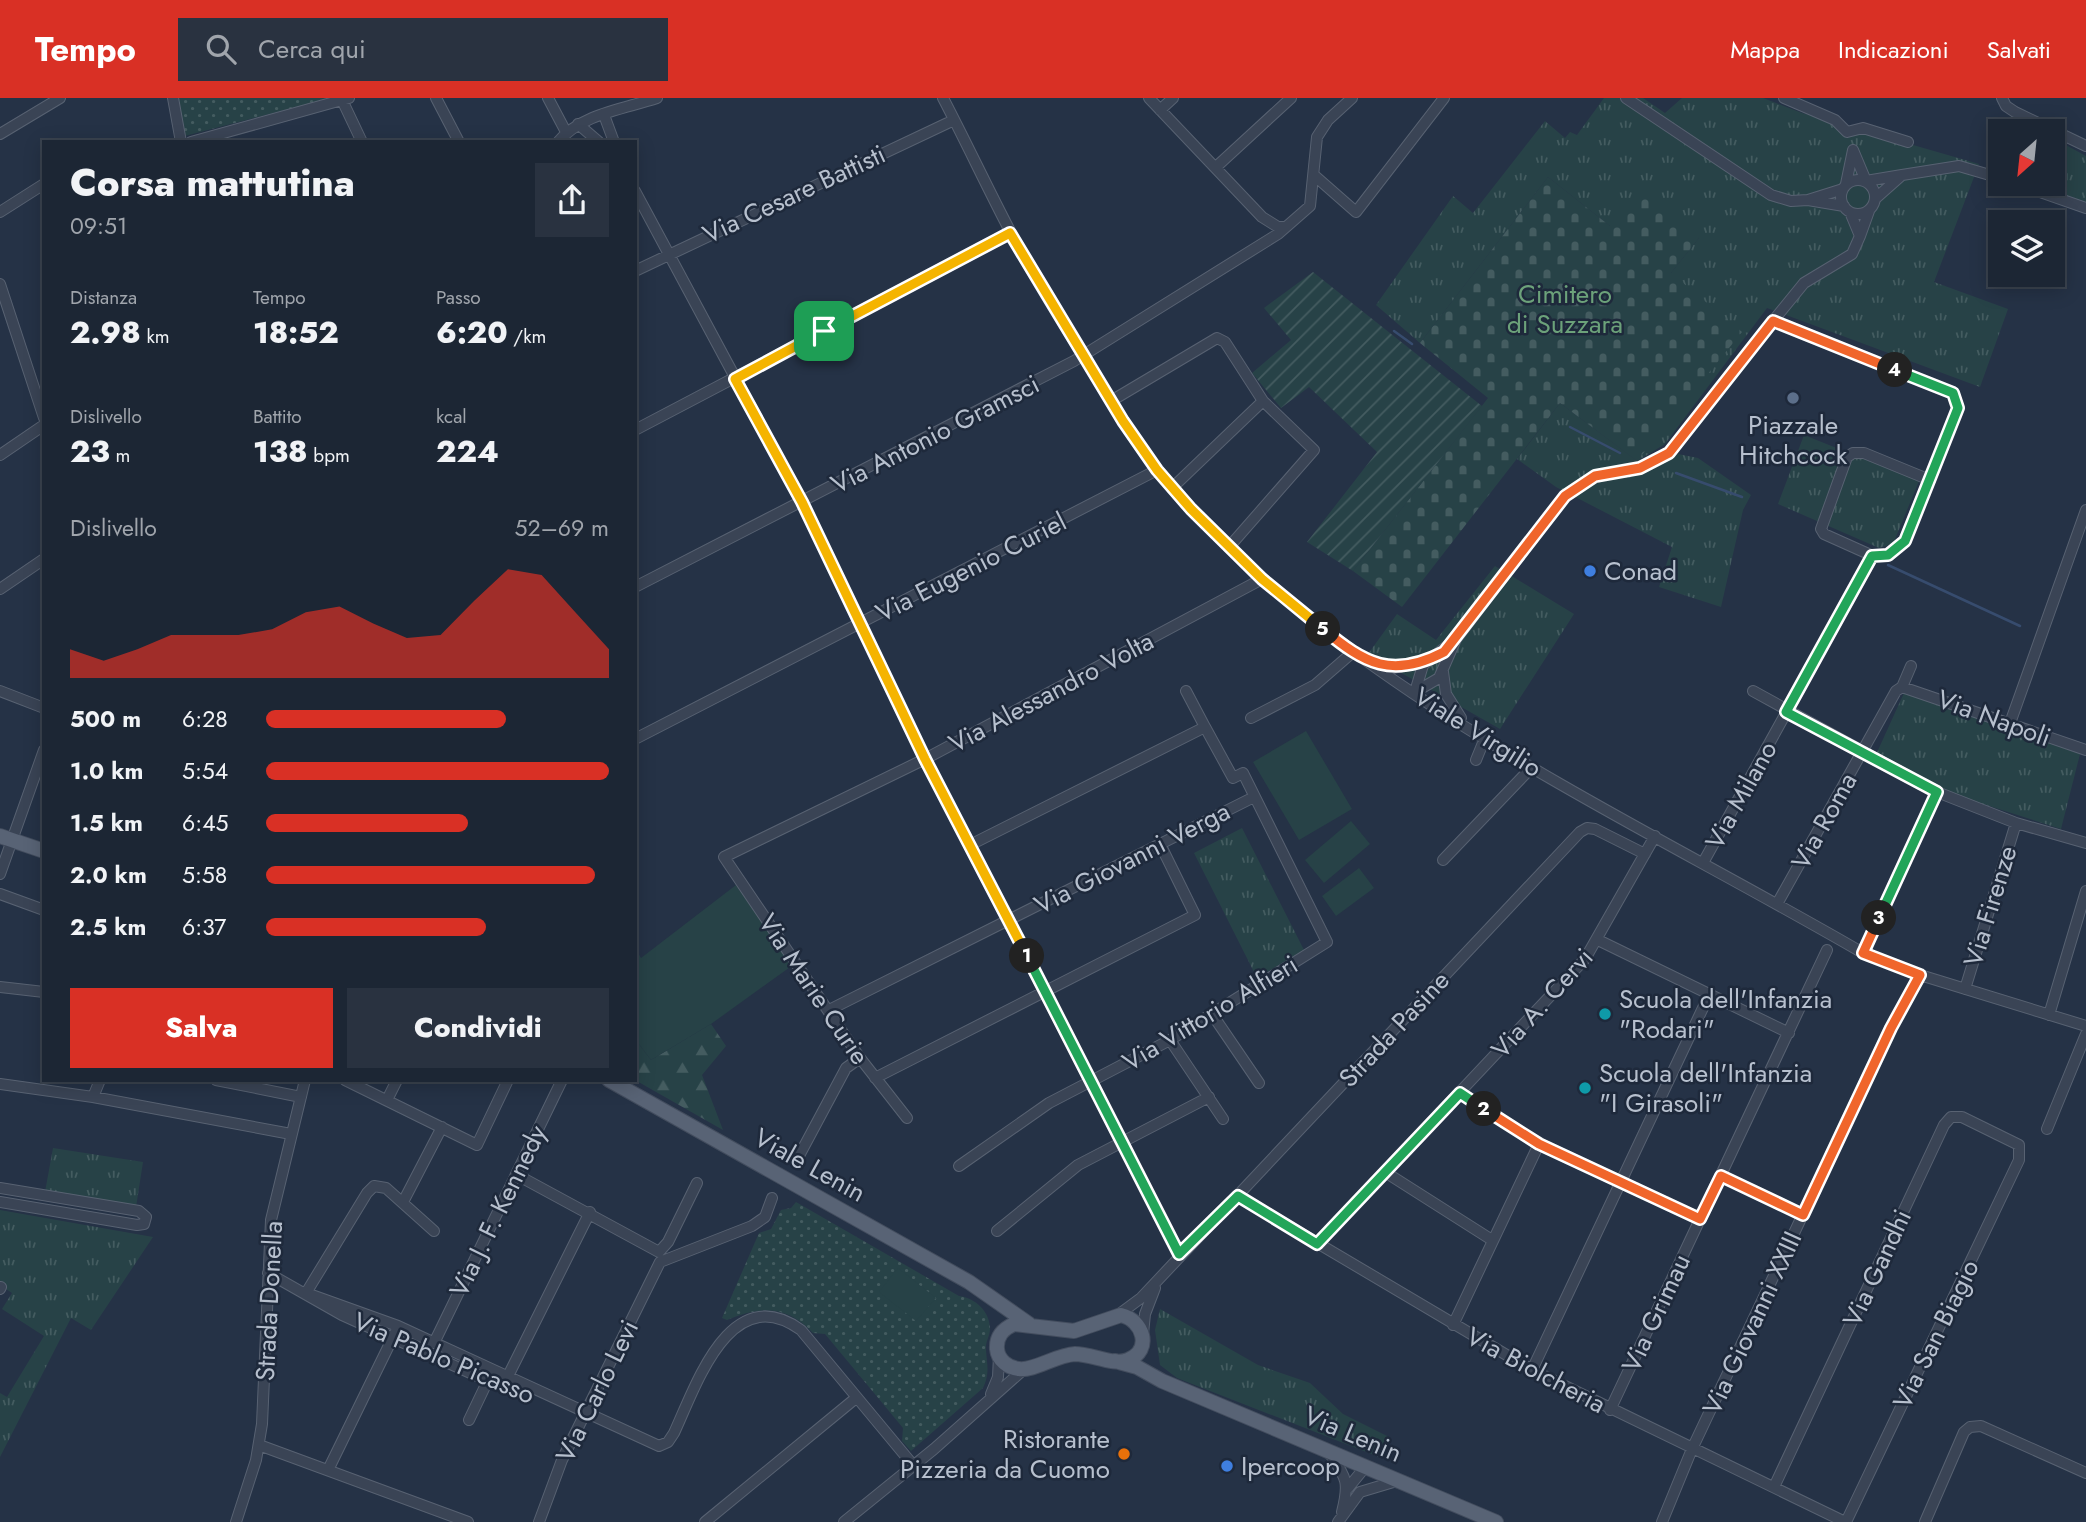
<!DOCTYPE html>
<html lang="it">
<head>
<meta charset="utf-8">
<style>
  body { margin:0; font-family:Jost,sans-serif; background:#293240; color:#f1f3f6; height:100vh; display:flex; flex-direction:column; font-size:26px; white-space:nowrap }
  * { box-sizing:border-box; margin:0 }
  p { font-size:23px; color:#a0a5ac }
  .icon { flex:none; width:38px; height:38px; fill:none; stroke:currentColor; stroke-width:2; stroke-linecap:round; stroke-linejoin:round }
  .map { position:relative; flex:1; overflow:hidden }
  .drawer { position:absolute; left:42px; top:42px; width:595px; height:942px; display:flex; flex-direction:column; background:#1c2634; border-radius:0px; box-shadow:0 4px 18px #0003,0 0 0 2px #3a434f }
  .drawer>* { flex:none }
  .needle { width:46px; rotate:207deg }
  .fabs { position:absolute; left:1988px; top:21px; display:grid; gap:14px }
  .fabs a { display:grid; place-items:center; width:77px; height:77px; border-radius:0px; background:#1c2634; box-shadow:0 4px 18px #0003,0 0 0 2px #3a434f; font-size:35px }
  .pin { position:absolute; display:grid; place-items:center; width:60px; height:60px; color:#fff; margin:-30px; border-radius:14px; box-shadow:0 4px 10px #0006 }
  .km { position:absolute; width:35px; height:35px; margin:-18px; border-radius:50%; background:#222; color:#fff; font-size:19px; line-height:35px; text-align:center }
  .round { display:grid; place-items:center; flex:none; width:74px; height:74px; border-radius:0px; background:#293240 }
  .summary { display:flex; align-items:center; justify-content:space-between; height:119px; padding:0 28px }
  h1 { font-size:38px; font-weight:800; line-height:52px }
  .figures { display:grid; grid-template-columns:repeat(3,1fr); gap:10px; height:119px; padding:7px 28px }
  .figures div { display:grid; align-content:center }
  .figures b { font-size:30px; font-weight:800 }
  .figures small { font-size:19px; font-weight:400 }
  .figures p { font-size:19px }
  .chart { height:196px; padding:14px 28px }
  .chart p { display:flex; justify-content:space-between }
  .chart svg { width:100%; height:126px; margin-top:7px; fill:#d93025; opacity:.7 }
  .cta { display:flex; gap:14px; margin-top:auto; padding:14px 28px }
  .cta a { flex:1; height:80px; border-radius:0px; background:#d93025; color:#fff; font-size:28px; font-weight:800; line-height:80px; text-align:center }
  .cta a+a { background:#293240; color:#f1f3f6 }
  ul { padding:0 28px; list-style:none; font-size:23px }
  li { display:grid; grid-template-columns:112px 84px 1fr; align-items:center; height:52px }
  li i { height:18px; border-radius:9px; background:#d93025 }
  header { display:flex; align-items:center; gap:42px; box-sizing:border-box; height:98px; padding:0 35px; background:#d93025; color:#fff }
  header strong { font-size:33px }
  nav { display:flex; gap:38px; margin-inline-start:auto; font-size:24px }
  .search { width:490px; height:63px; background:#293240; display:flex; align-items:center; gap:18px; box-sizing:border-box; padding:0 24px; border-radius:0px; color:#a0a5ac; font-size:26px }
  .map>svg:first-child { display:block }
  .grass { fill:url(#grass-tufts) }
  .forest { fill:url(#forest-firs) }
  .cemetery { fill:url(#cemetery-stones) }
  .park { fill:url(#park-dots) }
  .garden { fill:url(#garden-furrows) }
  .pitch { fill:#274247 }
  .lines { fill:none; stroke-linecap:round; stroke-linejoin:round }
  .stream { stroke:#374c6e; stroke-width:2.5 }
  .minor-casing { stroke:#586272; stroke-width:12 }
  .major-casing { stroke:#434d5e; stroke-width:16 }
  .minor { stroke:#3a4455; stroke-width:10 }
  .major { stroke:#586375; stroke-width:14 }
  .split-1-casing { stroke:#fff; stroke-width:14 }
  .split-2-casing { stroke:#fff; stroke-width:14 }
  .split-3-casing { stroke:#fff; stroke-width:14 }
  .split-4-casing { stroke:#fff; stroke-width:14 }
  .split-5-casing { stroke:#fff; stroke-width:14 }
  .split-6-casing { stroke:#fff; stroke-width:14 }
  .split-1 { stroke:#f5b400; stroke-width:9 }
  .split-2 { stroke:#22a559; stroke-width:9 }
  .split-3 { stroke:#f0652b; stroke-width:9 }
  .split-4 { stroke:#22a559; stroke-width:9 }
  .split-5 { stroke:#f0652b; stroke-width:9 }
  .split-6 { stroke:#f5b400; stroke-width:9 }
  .service-dot { fill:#5c6f8a; stroke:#1e293b; stroke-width:2.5 }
  .shop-dot { fill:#3f7fe0; stroke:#1e293b; stroke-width:2.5 }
  .culture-dot { fill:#0f9aa8; stroke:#1e293b; stroke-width:2.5 }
  .food-dot { fill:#e8710a; stroke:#1e293b; stroke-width:2.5 }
  .labels { text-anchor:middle; stroke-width:5; stroke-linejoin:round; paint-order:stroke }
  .street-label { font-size:26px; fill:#b7c0ce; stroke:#1e293b }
  .park-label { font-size:26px; fill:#6ca27a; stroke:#1e293b }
  .poi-label { font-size:26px; fill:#b7c0ce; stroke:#1e293b; text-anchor:start }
</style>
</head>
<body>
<header>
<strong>Tempo</strong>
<div class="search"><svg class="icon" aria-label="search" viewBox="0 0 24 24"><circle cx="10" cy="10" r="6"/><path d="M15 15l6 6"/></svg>Cerca qui</div>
<nav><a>Mappa</a><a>Indicazioni</a><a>Salvati</a></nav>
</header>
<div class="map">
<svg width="2086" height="1424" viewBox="0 0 2086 1424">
  <defs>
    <pattern id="grass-tufts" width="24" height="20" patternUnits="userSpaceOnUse" patternTransform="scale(1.75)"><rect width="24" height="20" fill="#274247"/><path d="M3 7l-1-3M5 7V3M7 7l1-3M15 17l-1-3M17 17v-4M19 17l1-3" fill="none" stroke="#445c60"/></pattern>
    <pattern id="forest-firs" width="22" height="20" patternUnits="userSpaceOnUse" patternTransform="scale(1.75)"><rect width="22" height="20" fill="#274247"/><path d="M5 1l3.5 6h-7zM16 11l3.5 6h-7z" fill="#445c60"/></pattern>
    <pattern id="cemetery-stones" width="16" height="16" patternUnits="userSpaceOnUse" patternTransform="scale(1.75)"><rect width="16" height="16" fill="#274247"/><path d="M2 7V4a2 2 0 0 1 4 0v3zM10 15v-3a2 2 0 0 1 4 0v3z" fill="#445c60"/></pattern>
    <pattern id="park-dots" width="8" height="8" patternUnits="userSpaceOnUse" patternTransform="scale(1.75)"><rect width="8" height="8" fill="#274247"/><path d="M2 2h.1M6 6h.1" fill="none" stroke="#445c60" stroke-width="1.8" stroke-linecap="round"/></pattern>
    <pattern id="garden-furrows" width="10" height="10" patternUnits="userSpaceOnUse" patternTransform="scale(1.75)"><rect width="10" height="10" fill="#274247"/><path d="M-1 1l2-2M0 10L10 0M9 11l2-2" fill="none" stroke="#445c60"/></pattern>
  </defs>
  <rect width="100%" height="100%" fill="#253246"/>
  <path class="grass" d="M 1604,0 L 1643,0 L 1665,15 L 1682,0 L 1763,0 L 1802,15 L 1979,66 L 1934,184 L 2008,211 L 1980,289 L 1767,210 L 1665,346 L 1639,362 L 1678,356 L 1698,360 L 1751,397 L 1743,412 L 1721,509 L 1659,489 L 1672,449 L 1556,389 L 1517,361 L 1560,305 L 1636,362 L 1671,175 L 1699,140 L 1610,128 L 1548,79 L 1420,245 L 1376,207 L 1453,98 L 1473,115 L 1545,23 L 1565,40 L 1570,34 L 1577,37 Z
    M 2053,40 L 2086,58 L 2086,104 L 2035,86 L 2053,86 Z
    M 1804,337 L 1919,383 L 1893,446 L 1879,450 L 1778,406 Z
    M 1495,468 L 1574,516 L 1500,631 L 1368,556 L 1397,516 L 1436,542 Z
    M 1904,595 L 2080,656 L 2061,731 L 1939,692 L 1874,661 Z
    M 1242,730 L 1304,852 L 1257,880 L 1194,755 Z
    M 53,1050 L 143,1064 L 136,1109 L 45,1094 Z
    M 0,1112 L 153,1139 L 91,1232 L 71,1220 L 0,1359 L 0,1295 L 7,1299 L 44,1238 L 2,1211 L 12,1195 L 0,1187 Z
    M 1160,1211 L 1258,1267 L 1310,1285 L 1343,1316 L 1389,1339 L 1379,1359 L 1177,1280 L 1160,1267 L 1155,1232 Z"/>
  <path class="forest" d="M 711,926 L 726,948 L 702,977 L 723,1032 L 635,982 L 635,941 L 651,962 Z"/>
  <path class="cemetery" d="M 1548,79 L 1610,128 L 1638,94 L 1699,140 L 1671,175 L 1742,234 L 1637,363 L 1560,305 L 1402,509 L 1353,473 L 1488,300 L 1420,245 Z"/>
  <path class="park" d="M 173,0 L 331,0 L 181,39 Z
    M 796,1104 L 959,1198 C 975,1200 990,1213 990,1231 C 990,1238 985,1244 986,1252 C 987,1267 990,1275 983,1290 L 911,1353 L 902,1343 L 903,1330 L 825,1236 L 813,1235 C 787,1207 761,1208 727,1222 L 722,1220 L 759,1135 L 771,1131 L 781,1112 L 791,1110 Z"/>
  <path class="garden" d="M 1313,174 L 1482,308 L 1353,473 L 1307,444 L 1377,354 L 1309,289 L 1281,310 L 1252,275 L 1291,242 L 1264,210 Z"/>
  <path class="pitch" d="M 1306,633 L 1352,711 L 1299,742 L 1253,664 Z
    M 1351,723 L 1370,746 L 1324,785 L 1305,762 Z
    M 1359,770 L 1374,790 L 1336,818 L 1322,798 Z
    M 736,787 L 793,867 L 711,926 L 651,962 L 635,941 L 635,850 L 641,860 Z
    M 898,1170 L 936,1200 L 916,1223 L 879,1194 Z"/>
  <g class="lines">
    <path class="stream" d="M 1394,233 L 1412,246
      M 1570,329 L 1620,355
      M 1676,375 L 1742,399
      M 1888,467 L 2020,528"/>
    <defs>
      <path id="minor" d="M 173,0 L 181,44
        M 436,0 L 459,44
        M 548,0 L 566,34
        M 943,0 C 966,44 987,89 1010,133 C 1033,179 1062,223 1089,267 C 1111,304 1133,342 1160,375 C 1339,591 1624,716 1863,855 L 1920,877 L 2086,928
        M 1149,0 L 1262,119 L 1278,129 L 1285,129
        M 1626,0 L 1771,97 L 1791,103 L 1808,102
        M 1784,0 L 1835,22 L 1847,34 L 1863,30 L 1908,44
        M 2002,0 L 2006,8 L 2015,14 L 2086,48
        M 343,4 L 362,44
        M 1160,12 L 1173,0
        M 604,17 L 614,44
        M 578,26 L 599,44
        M 0,36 L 60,0
        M 191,44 L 349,0
        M 558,44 C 581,16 624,11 657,0
        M 1216,69 L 1291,0
        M 1902,77 L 1959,68 L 2000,80
        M 1315,78 L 1356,114 L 1444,0
        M1841 99a17 17 0 1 1 34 0a17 17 0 1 1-34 0Z
        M 1846,86 L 1853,52 L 1866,83 L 1902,77 L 1876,100
        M 2017,86 L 2086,110
        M 1843,91 L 1808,102 L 1844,108
        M 635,93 L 802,404 L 925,661 L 1179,1156
        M 0,114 L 44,86
        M 1850,114 L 1860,138 L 1869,113
        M 635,173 L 954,22
        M 0,186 L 44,320
        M 1111,303 L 1217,240 L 1225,244 L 1263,303 L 1314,352 L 1229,449
        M 635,332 L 1010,135
        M 0,357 L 44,327
        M 1172,390 L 1263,303
        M 1873,458 L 1824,436 L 1821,431 L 1847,359 L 1853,355 L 1864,355 L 1930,382
        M 635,489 L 1074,263 L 1278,136 L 1310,108 L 1317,39 L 1328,22 L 1352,0
        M 0,491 L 44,461
        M 1456,541 L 1439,580 L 1415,594 L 1423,567 L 1456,541 L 1565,398 L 1595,378 L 1640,370 L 1669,355 L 1773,223
        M 1378,566 L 1392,570 L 1427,563
        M 1443,574 L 1446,596 L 1461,620
        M 1902,589 L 2086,652
        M 0,593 L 44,610
        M 1186,593 L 1205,629
        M 1753,593 L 1937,694 L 2016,725 L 2086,745
        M 1251,620 L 1315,587 L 1353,554
        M 2009,628 L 2086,412
        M 635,641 L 1157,372
        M 1476,662 L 1485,640
        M 1443,762 L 1532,669
        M 1704,763 L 1873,458 L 1888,457 L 1905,443 L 1958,310 L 1953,295 L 1773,223 L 1804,185 L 1852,156 L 1860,138
        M 0,776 L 44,652
        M 0,796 L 44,812
        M 1777,806 L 1896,593 L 1902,589 L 1911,568
        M 1598,842 L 1789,935
        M 1863,855 L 1937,694
        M 0,889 L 44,894
        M 1965,891 L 2016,725
        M 829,912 L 1254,699
        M 1212,916 L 1259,985
        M 2049,917 L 2086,793
        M 1170,942 L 1223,1021
        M 875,980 L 1195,817 L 1160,746
        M 216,982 L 301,999
        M 345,982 L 477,1047 L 508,982
        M 0,986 L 93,999 L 291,1036
        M 1460,995 L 1539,1046 L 1700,1121
        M 93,999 L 100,982
        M 387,1002 L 397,982
        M 907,1020 L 860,960 L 724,759 L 925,661 L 1262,481
        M 2047,1031 L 2086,936
        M 800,1056 L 846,970 L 860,960
        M 959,1068 L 1049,1005 L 1170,942 L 1327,844 L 1243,675 L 1233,680 L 1205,629 L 970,747
        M 1385,1074 L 1492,1142
        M 517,1077 L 659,1154
        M 1721,1078 L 1803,1117
        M 0,1090 L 139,1113 L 146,1119 L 144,1126 L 137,1127 L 0,1104
        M 1238,1098 L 1532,1272 L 1845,1424
        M 403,1104 L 442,1029
        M 997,1133 L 1078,1067 L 1209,999
        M 1317,1146 L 1585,861 L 1655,738
        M 659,1154 L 668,1144 L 697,1085
        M 268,1175 L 342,1217 L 477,1278 L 521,1292
        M 0,1191 L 1,1189
        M 306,1195 L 398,1228 L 659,1348 L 668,1344 L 674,1335 C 696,1288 730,1181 801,1232 L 913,1367
        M 306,1195 L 367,1095 L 374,1088 L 386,1090 L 434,1133
        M 1118,1217 L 1141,1200 L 1580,734 L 1587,730 L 1595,731 L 1645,756
        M 1453,1227 L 1539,1046
        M 1143,1236 L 1145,1216 L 1155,1190
        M 434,1245 L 562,982
        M 1532,1272 L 1710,895
        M 508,1278 L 590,1114
        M 991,1296 L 998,1279 L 999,1258
        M 1610,1312 L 1827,852
        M 469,1322 L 490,1278
        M 259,1347 L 468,1424
        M 1328,1353 C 1346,1380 1350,1382 1342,1414
        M 328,1372 L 396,1233
        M 1774,1389 L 1944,1027 L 1951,1019 L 1962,1019 L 2019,1047 L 2019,1062 L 1846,1424
        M 1348,1390 L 1366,1368
        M 236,1424 L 256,1362 L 262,1326 L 271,1122 L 305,982
        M 539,1424 L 562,1362 L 660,1164 L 752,1128 L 765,1119 L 772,1100
        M 705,1424 L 856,1300
        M 844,1424 L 934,1351 L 1023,1272
        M 1338,1424 L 1360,1394 L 1400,1382
        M 1662,1424 L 1692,1351 L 1891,930 L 1920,877
        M 1925,1424 L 1964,1334 L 1970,1329 L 1981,1328 L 2086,1375"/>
      <path id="major" d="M 0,738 L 44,753
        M 609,982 L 969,1184 L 1029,1226
        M 1121,1217 C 1143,1222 1153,1252 1128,1262 C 1113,1268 1092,1256 1075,1256 C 1056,1257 1034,1273 1019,1271 C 1008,1270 998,1262 997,1251 C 996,1238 1003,1231 1014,1226 L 1074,1233 Z
        M 1115,1263 L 1137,1269 L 1162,1283 L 1496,1424"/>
    </defs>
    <use href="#minor" class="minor-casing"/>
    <use href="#major" class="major-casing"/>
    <use href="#minor" class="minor"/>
    <use href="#major" class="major"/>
  </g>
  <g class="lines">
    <defs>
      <path id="split-1" d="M 824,233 L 735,281 L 802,404 L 925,661 L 1027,858"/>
      <path id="split-2" d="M 1027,858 L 1179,1156 L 1238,1098 L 1317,1146 L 1460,995 L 1484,1011"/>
      <path id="split-3" d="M 1484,1011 L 1539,1046 L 1700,1121 L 1721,1078 L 1803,1117 L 1891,930 L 1920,877 L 1863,855 L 1879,820"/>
      <path id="split-4" d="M 1879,820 L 1937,694 L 1786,614 L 1872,458 L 1888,457 L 1905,443 L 1958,310 L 1953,295 L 1895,272"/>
      <path id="split-5" d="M 1323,531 C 1365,566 1392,581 1444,554 L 1565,398 L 1595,378 L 1640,370 L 1669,355 L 1773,223 L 1895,272"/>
      <path id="split-6" d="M 824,233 L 1010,135 L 1123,323 L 1157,372 L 1191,411 L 1262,481 L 1323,531"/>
    </defs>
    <use href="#split-1" class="split-1-casing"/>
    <use href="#split-2" class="split-2-casing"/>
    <use href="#split-3" class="split-3-casing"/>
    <use href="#split-4" class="split-4-casing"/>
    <use href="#split-5" class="split-5-casing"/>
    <use href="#split-6" class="split-6-casing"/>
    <use href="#split-1" class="split-1"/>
    <use href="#split-2" class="split-2"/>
    <use href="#split-3" class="split-3"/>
    <use href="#split-4" class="split-4"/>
    <use href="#split-5" class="split-5"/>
    <use href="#split-6" class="split-6"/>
  </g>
  <circle class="service-dot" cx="1793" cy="300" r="7"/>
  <g class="shop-dot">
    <circle cx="1590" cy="473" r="7"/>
    <circle cx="1227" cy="1368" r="7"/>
  </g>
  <g class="culture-dot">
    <circle cx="1605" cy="916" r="7"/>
    <circle cx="1585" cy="990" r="7"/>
  </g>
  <circle class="food-dot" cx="1124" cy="1356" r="7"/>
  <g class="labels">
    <g class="street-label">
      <text transform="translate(794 96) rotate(-25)" y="9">Via Cesare Battisti</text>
      <text transform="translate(935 336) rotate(-27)" y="9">Via Antonio Gramsci</text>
      <text transform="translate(971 469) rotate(-27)" y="9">Via Eugenio Curiel</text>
      <text transform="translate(1051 594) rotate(-28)" y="9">Via Alessandro Volta</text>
      <text transform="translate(1994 620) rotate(20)" y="9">Via Napoli</text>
      <text transform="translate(1478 634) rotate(32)" y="9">Viale Virgilio</text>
      <text transform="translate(1741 697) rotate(-61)" y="9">Via Milano</text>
      <text transform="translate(1824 723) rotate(-61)" y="9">Via Roma</text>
      <text transform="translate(1132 760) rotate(-27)" y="9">Via Giovanni Verga</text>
      <text transform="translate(1990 808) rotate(-73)" y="9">Via Firenze</text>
      <text transform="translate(814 891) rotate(56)" y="9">Via Marie Curie</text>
      <text transform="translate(1542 905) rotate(-48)" y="9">Via A. Cervi</text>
      <text transform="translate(1210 915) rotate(-31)" y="9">Via Vittorio Alfieri</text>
      <text transform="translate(1394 931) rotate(-47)" y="9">Strada Pasine</text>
      <text transform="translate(810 1067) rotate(29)" y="9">Viale Lenin</text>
      <text transform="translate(498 1113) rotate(-64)" y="9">Via J. F. Kennedy</text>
      <text transform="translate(1877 1170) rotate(-65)" y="9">Via Gandhi</text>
      <text transform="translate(269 1203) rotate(-87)" y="9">Strada Donella</text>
      <text transform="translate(1656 1215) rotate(-65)" y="9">Via Grimau</text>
      <text transform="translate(1752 1225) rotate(-65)" y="9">Via Giovanni XXIII</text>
      <text transform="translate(1936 1236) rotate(-64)" y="9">Via San Biagio</text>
      <text transform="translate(444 1260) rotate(23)" y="9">Via Pablo Picasso</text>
      <text transform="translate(1536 1272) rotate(28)" y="9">Via Biolcheria</text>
      <text transform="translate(597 1293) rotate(-64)" y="9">Via Carlo Levi</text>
      <text transform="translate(1353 1336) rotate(23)" y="9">Via Lenin</text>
    </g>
    <g class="park-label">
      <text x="1565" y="205">Cimitero<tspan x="1565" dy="30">di Suzzara</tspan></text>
    </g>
    <g class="poi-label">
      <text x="1793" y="336" text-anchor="middle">Piazzale<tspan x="1793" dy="30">Hitchcock</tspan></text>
      <text x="1604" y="482">Conad</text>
      <text x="1619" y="910">Scuola dell'Infanzia<tspan x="1619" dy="30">"Rodari"</tspan></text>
      <text x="1599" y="984">Scuola dell'Infanzia<tspan x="1599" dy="30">"I Girasoli"</tspan></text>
      <text x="1110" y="1350" text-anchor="end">Ristorante<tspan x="1110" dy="30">Pizzeria da Cuomo</tspan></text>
      <text x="1241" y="1377">Ipercoop</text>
    </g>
  </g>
</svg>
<div class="fabs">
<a><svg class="needle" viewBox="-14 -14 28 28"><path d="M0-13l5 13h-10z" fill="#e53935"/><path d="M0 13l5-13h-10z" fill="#a0a5ac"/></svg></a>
<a><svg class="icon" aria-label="layers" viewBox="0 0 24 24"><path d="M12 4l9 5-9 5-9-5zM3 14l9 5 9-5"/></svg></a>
</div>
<div class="pin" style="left:824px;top:233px;background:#1e9e55"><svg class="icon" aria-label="arrive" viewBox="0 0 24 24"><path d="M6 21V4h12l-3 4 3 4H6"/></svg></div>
<b class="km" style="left:1027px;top:858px">1</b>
<b class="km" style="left:1484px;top:1011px">2</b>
<b class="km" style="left:1879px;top:820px">3</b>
<b class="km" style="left:1895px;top:272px">4</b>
<b class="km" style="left:1323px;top:531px">5</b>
<section class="drawer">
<div class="summary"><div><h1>Corsa mattutina</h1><p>09:51</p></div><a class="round"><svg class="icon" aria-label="share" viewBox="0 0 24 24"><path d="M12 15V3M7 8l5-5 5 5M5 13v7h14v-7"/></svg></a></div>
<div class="figures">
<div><p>Distanza</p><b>2.98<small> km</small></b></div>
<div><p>Tempo</p><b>18:52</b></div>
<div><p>Passo</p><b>6:20<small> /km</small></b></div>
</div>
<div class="figures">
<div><p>Dislivello</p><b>23<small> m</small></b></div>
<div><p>Battito</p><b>138<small> bpm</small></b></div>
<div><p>kcal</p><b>224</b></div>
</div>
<div class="chart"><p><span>Dislivello</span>52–69 m</p>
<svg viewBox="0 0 160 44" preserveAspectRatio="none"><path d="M0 44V34L10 38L20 34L30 29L40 29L50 29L60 27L70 21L80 19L90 25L100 30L110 29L120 17L130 6L140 8L150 21L160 34V44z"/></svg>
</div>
<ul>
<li><b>500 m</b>6:28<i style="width:70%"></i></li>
<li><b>1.0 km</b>5:54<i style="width:100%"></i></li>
<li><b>1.5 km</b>6:45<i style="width:59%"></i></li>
<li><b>2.0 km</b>5:58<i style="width:96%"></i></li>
<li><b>2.5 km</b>6:37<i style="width:64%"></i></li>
</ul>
<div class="cta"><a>Salva</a><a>Condividi</a></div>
</section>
</div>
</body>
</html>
